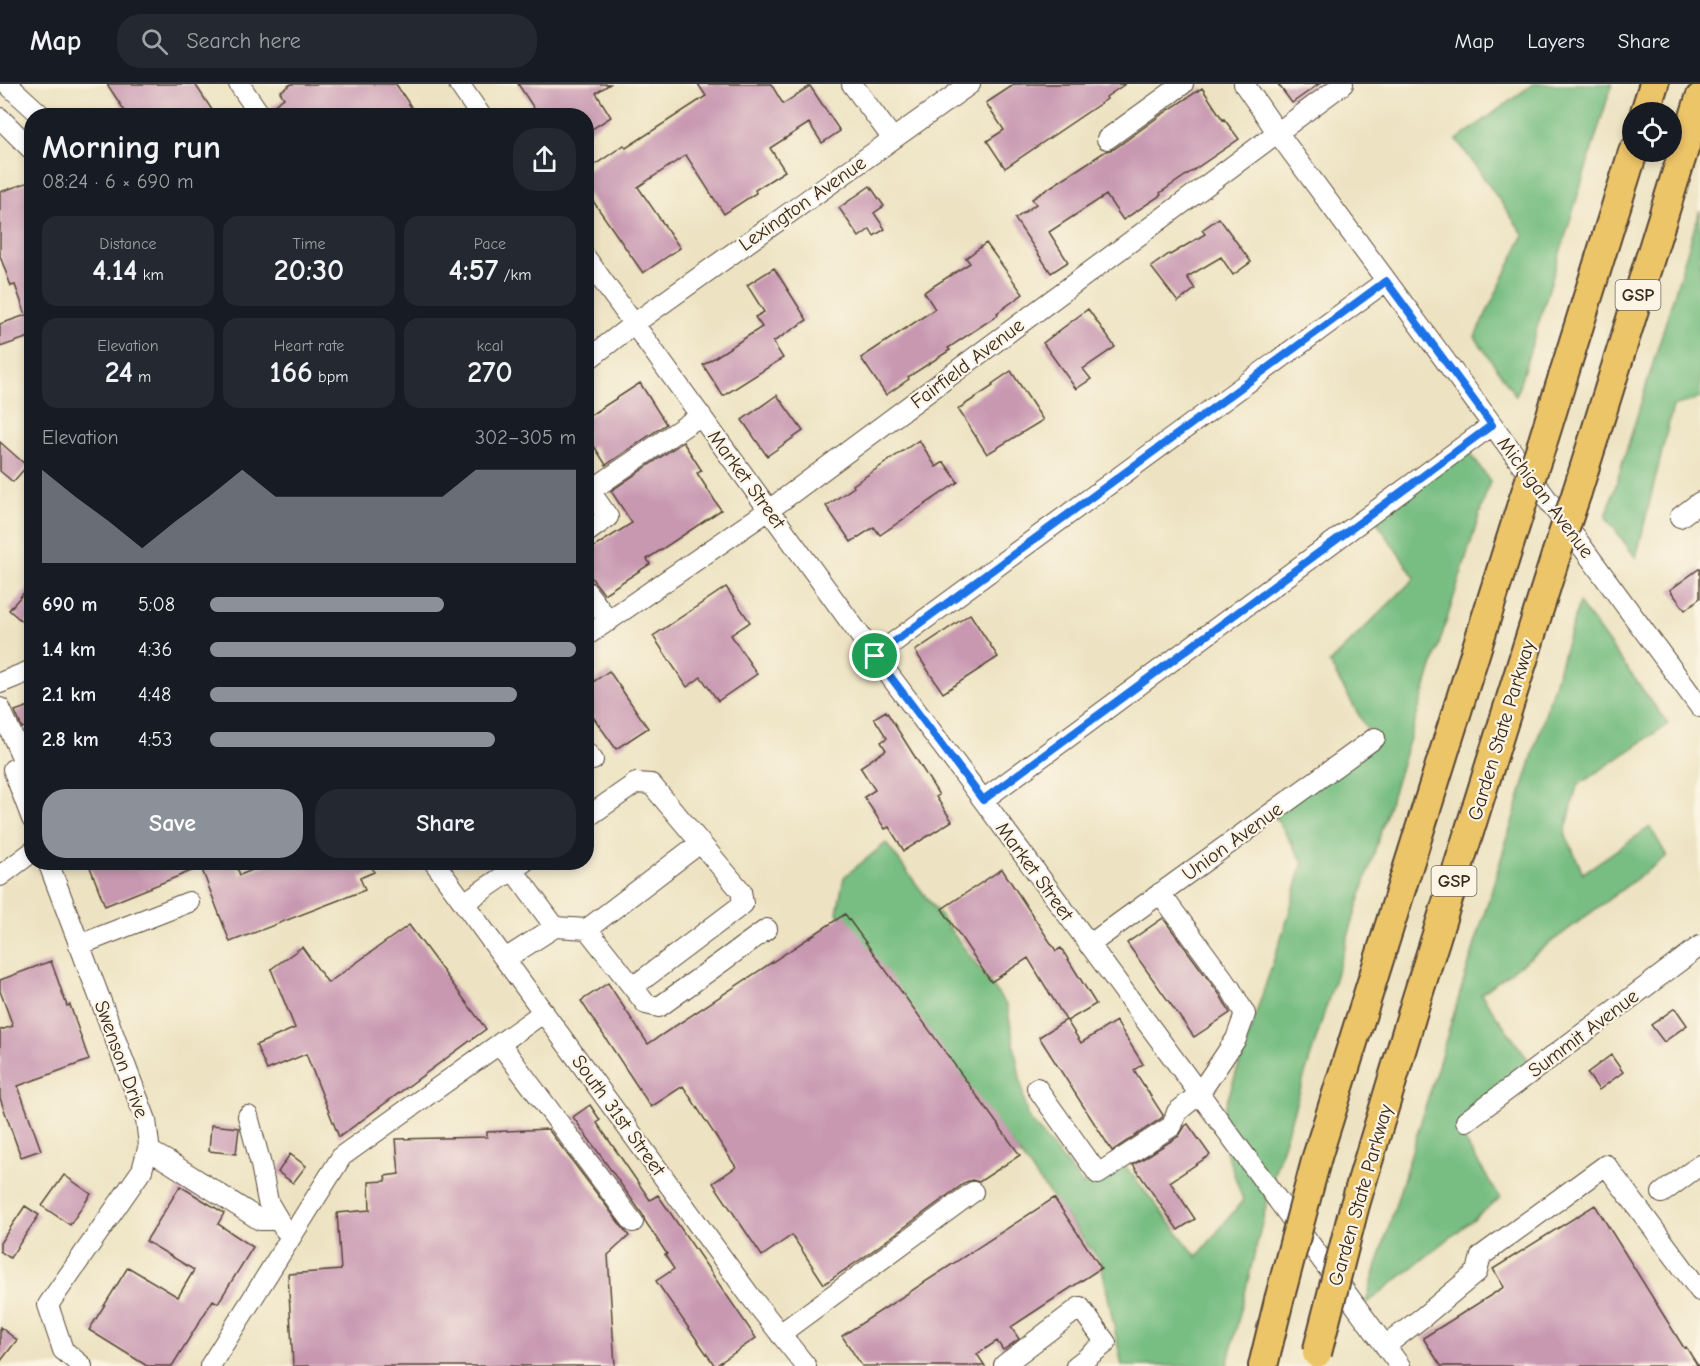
<!DOCTYPE html>
<html lang="en">
<head>
<meta charset="utf-8">
<style>
  body { margin:0; font-family:"Comic Neue",sans-serif; background:#242831; color:#f1f3f6; height:100vh; display:flex; flex-direction:column; font-size:22px; white-space:nowrap }
  * { box-sizing:border-box; margin:0 }
  p { font-size:20px; color:#9ea1a6 }
  .icon { flex:none; width:33px; height:33px; fill:none; stroke:currentColor; stroke-width:2; stroke-linecap:round; stroke-linejoin:round }
  .map { position:relative; flex:1; overflow:hidden }
  .side { position:absolute; left:24px; top:24px; width:570px; height:762px; display:flex; flex-direction:column; background:#171b24; border-radius:24px; box-shadow:0 3px 9px #0003 }
  .side>* { flex:none }
  .tools { position:absolute; left:1622px; top:18px; display:grid; gap:12px }
  .tools a { display:grid; place-items:center; width:60px; height:60px; border-radius:50%; background:#171b24; box-shadow:0 3px 9px #0003; font-size:30px }
  .pin { position:absolute; display:grid; place-items:center; width:51px; height:51px; color:#fff; margin:-26px; border:3px solid #fff; border-radius:50%; box-shadow:0 2px 6px #0007 }
  .round { display:grid; place-items:center; flex:none; width:63px; height:63px; border-radius:24px; background:#242831 }
  .head { display:flex; align-items:center; justify-content:space-between; height:102px; padding:0 18px }
  h1 { font-size:33px; font-weight:700; line-height:45px }
  .stats { display:grid; grid-template-columns:repeat(3,1fr); gap:9px; height:102px; padding:6px 18px }
  .stats div { display:grid; align-content:center; border-radius:15px; background:#242831; text-align:center }
  .stats b { font-size:30px; font-weight:700 }
  .stats small { font-size:16px; font-weight:400 }
  .stats p { font-size:16px }
  .chart { height:168px; padding:12px 18px }
  .chart p { display:flex; justify-content:space-between }
  .chart svg { width:100%; height:108px; margin-top:6px; fill:#8c9099; opacity:.7 }
  .action { display:flex; gap:12px; margin-top:auto; padding:12px 18px }
  .action a { flex:1; height:69px; border-radius:24px; background:#8c9099; color:#fff; font-size:24px; font-weight:700; line-height:69px; text-align:center }
  .action a+a { background:#242831; color:#f1f3f6 }
  ul { padding:0 18px; list-style:none; font-size:20px }
  li { display:grid; grid-template-columns:96px 72px 1fr; align-items:center; height:45px }
  li i { height:15px; border-radius:8px; background:#8c9099 }
  header { display:flex; align-items:center; gap:36px; box-sizing:border-box; height:84px; padding:0 30px; background:#171b24; border-bottom:2px solid #363941 }
  header strong { font-size:28px }
  nav { display:flex; gap:33px; margin-inline-start:auto; font-size:21px }
  .search { width:420px; height:54px; background:#242831; display:flex; align-items:center; gap:15px; box-sizing:border-box; padding:0 21px; border-radius:24px; color:#9ea1a6; font-size:22px }
  .map>svg:first-child { display:block }
  .forest { fill:#78be82; stroke:#5a7450; stroke-width:1.5 }
  .building { fill:#c898b1 }
  .lines { fill:none; stroke-linecap:round; stroke-linejoin:round }
  .minor-casing { stroke:#564637; stroke-width:22 }
  .highway-casing { stroke:#564637; stroke-width:32 }
  .minor { stroke:#fff; stroke-width:20 }
  .highway { stroke:#edc569; stroke-width:28 }
  .highway-bridge-casing { stroke:#564637; stroke-width:32; stroke-linecap:butt }
  .highway-bridge { stroke:#edc569; stroke-width:28 }
  .route-casing { stroke:#fff; stroke-width:12 }
  .route { stroke:#1a73e8; stroke-width:8 }
  .labels { text-anchor:middle; stroke-width:4.5; stroke-linejoin:round; paint-order:stroke }
  .shield { fill:#fcf5e5; stroke:#75675a; stroke-width:1.5 }
  .shield-label { font-size:18px; font-weight:bold; fill:#3b2a1e }
  .street-label { font-size:20px; fill:#3b2a1e; stroke:#fcf5e5 }
</style>
</head>
<body>
<header>
<strong>Map</strong>
<div class="search"><svg class="icon" aria-label="search" viewBox="0 0 24 24"><circle cx="10" cy="10" r="6"/><path d="M15 15l6 6"/></svg>Search here</div>
<nav><a>Map</a><a>Layers</a><a>Share</a></nav>
</header>
<div class="map">
<svg width="1700" height="1282" viewBox="0 0 1700 1282">
  <rect width="100%" height="100%" fill="#fcf5e5"/>
  <filter id="ink" filterUnits="userSpaceOnUse"><feTurbulence type="fractalNoise" baseFrequency=".0167" numOctaves="2"/><feDisplacementMap in="SourceGraphic" scale="12" xChannelSelector="R" yChannelSelector="G"/><feConvolveMatrix kernelMatrix="1 2 1 2 8 2 1 2 1" color-interpolation-filters="sRGB"/></filter>
  <filter id="wash" filterUnits="userSpaceOnUse"><feTurbulence type="fractalNoise" baseFrequency=".008" numOctaves="4" result="noise"/><feDisplacementMap in="SourceGraphic" scale="24" xChannelSelector="R" yChannelSelector="G"/><feGaussianBlur stdDeviation="1.35" result="paint"/><feColorMatrix in="noise" values="0 0 0 0 0 0 0 0 0 0 0 0 0 0 0 0 0 1.4 0 .05"/><feComposite in="paint" operator="in"/></filter>
  <g filter="url(#wash)">
    <rect width="100%" height="100%" fill="#ede3c2"/>
    <path class="forest" d="M 1533,0 L 1612,0 L 1516,312 L 1475,253 L 1524,151 L 1457,56 Z
      M 1700,126 L 1700,314 L 1673,322 L 1636,474 L 1606,433 Z
      M 1461,357 L 1490,397 L 1274,1090 L 1227,1282 L 1122,1282 L 1101,1178 L 837,829 L 844,793 L 886,759 L 1007,922 L 1027,1032 L 1083,1101 L 1125,1082 L 1197,1173 L 1243,1116 L 1218,1044 L 1288,833 L 1303,778 L 1273,729 L 1369,649 L 1329,579 L 1415,494 L 1371,429 Z
      M 1579,519 L 1668,640 L 1577,702 L 1565,749 L 1583,789 L 1650,743 L 1667,772 L 1481,910 L 1534,984 L 1456,1043 L 1500,1114 L 1365,1221 Z"/>
    <g id="blocks">
      <path class="building" d="M 107,0 L 195,0 L 216,32 L 128,32 Z
        M 291,0 L 396,0 L 417,32 L 273,32 L 270,24 L 284,14 L 280,8 Z
        M 518,0 L 610,0 L 596,9 L 611,33 L 586,49 L 586,32 L 539,32 Z
        M 698,0 L 771,0 L 783,20 L 810,2 L 840,47 L 822,59 L 809,39 L 770,64 L 785,87 L 755,106 L 756,109 L 724,130 L 686,71 L 638,103 L 680,164 L 643,189 L 586,107 L 586,87 L 624,61 L 626,64 L 706,12 Z
        M 1015,0 L 1125,0 L 1106,13 L 1107,15 L 1005,84 L 987,57 L 1004,46 L 986,19 Z
        M 1278,0 L 1319,0 L 1292,19 Z
        M 1202,4 L 1223,36 L 1224,35 L 1239,55 L 1160,109 L 1161,111 L 1123,136 L 1106,111 L 1049,148 L 1068,178 L 1051,189 L 1015,135 L 1036,120 L 1032,115 L 1106,67 L 1114,65 L 1161,31 Z
        M 32,97 L 32,179 L 27,180 L 32,193 L 32,252 L 0,263 L 0,240 L 26,231 L 15,201 L 11,202 L 0,172 L 0,108 Z
        M 870,102 L 884,122 L 874,129 L 885,145 L 874,152 L 870,145 L 859,153 L 839,124 Z
        M 1219,134 L 1251,178 L 1233,191 L 1221,173 L 1187,193 L 1195,205 L 1178,218 L 1151,183 L 1169,170 L 1170,171 L 1205,150 L 1202,146 Z
        M 986,159 L 1023,210 L 997,229 L 998,231 L 948,264 L 950,266 L 908,293 L 909,295 L 886,311 L 861,274 L 935,225 L 924,208 L 970,179 L 966,174 Z
        M 774,184 L 807,236 L 773,258 L 783,274 L 723,312 L 703,281 L 762,243 L 755,233 L 764,228 L 747,201 Z
        M 1088,225 L 1115,263 L 1083,285 L 1091,295 L 1076,305 L 1043,259 Z
        M 1011,287 L 1043,336 L 987,370 L 958,325 L 993,302 L 992,300 Z
        M 640,299 L 666,340 L 606,381 L 594,362 L 586,367 L 586,334 Z
        M 777,311 L 803,347 L 767,372 L 742,336 Z
        M 919,356 L 936,383 L 944,378 L 958,398 L 880,451 L 874,443 L 851,458 L 826,422 L 854,403 L 853,401 Z
        M 0,358 L 27,382 L 13,398 L 0,387 Z
        M 683,358 L 702,387 L 697,389 L 721,426 L 647,475 L 650,480 L 604,510 L 586,487 L 586,468 L 632,439 L 611,407 Z
        M 1700,484 L 1700,514 L 1685,526 L 1670,506 Z
        M 32,499 L 32,533 L 25,540 L 9,526 Z
        M 726,503 L 750,538 L 731,551 L 757,590 L 718,617 L 701,593 L 687,603 L 653,552 Z
        M 970,530 L 998,573 L 943,609 L 915,567 Z
        M 609,587 L 648,644 L 616,665 L 586,623 L 586,603 Z
        M 32,621 L 32,641 L 22,644 L 15,627 Z
        M 886,627 L 939,711 L 936,713 L 952,737 L 904,767 L 889,743 L 885,745 L 864,713 L 875,706 L 860,683 L 886,666 L 881,658 L 887,654 L 874,634 Z
        M 88,778 L 235,778 L 240,791 L 272,778 L 370,778 L 374,788 L 360,794 L 365,806 L 230,858 L 201,783 L 105,822 Z
        M 1002,785 L 1056,867 L 1061,864 L 1096,920 L 1067,937 L 1081,959 L 1116,937 L 1143,980 L 1134,986 L 1163,1031 L 1162,1034 L 1112,1067 L 1039,953 L 1066,936 L 1028,874 L 991,898 L 942,825 Z
        M 845,830 L 1020,1071 L 979,1098 L 972,1096 L 966,1098 L 864,1173 L 824,1200 L 792,1151 L 762,1172 L 713,1099 L 736,1083 L 683,1002 L 651,1023 L 581,917 L 608,899 L 648,960 Z
        M 1163,834 L 1220,911 L 1230,929 L 1194,953 L 1127,859 Z
        M 409,841 L 486,945 L 339,1053 L 306,970 L 267,986 L 256,961 L 295,944 L 271,885 L 302,863 L 328,899 Z
        M 51,877 L 67,922 L 70,921 L 89,976 L 18,1002 L 41,1066 L 21,1073 L 0,1014 L 0,946 L 13,942 L 0,907 L 0,896 Z
        M 1675,924 L 1687,941 L 1664,958 L 1651,941 Z
        M 1611,971 L 1623,988 L 1599,1006 L 1587,989 Z
        M 590,1021 L 600,1036 L 597,1039 L 650,1116 L 658,1111 L 756,1254 L 715,1282 L 656,1197 L 674,1185 L 665,1171 L 667,1170 L 645,1137 L 643,1131 L 573,1033 Z
        M 1188,1040 L 1210,1071 L 1170,1098 L 1195,1135 L 1178,1146 L 1133,1081 L 1179,1052 L 1185,1042 Z
        M 211,1041 L 239,1044 L 236,1070 L 209,1067 Z
        M 548,1045 L 629,1152 L 608,1171 L 615,1282 L 293,1282 L 288,1190 L 341,1186 L 337,1129 L 370,1126 L 369,1098 L 386,1097 L 385,1092 L 399,1090 L 396,1055 L 487,1053 L 487,1048 Z
        M 290,1070 L 306,1082 L 293,1099 L 278,1088 Z
        M 64,1091 L 91,1110 L 70,1141 L 42,1122 Z
        M 180,1102 L 224,1129 L 218,1140 L 253,1163 L 218,1219 L 213,1216 L 172,1282 L 147,1282 L 89,1246 L 128,1183 L 178,1213 L 194,1186 L 146,1157 Z
        M 1054,1114 L 1101,1184 L 1011,1243 L 1019,1255 L 1003,1266 L 997,1257 L 977,1270 L 985,1282 L 862,1282 L 842,1252 Z
        M 1595,1121 L 1684,1264 L 1686,1263 L 1698,1282 L 1441,1282 L 1423,1254 L 1504,1203 L 1493,1185 Z
        M 25,1122 L 39,1131 L 10,1174 L 0,1167 L 0,1159 Z
        M 0,1243 L 17,1256 L 0,1278 Z"/>
    </g>
  </g>
  <g filter="url(#ink)">
    <use href="#blocks" fill-opacity="0" stroke="#564637" stroke-width="1.5"/>
    <g class="lines">
      <defs>
        <path id="minor" d="M 7,0 L 42,32
          M 239,0 L 261,32
          M 459,0 L 481,32
          M 852,0 L 893,55
          M 1244,0 L 1277,48 L 1700,623
          M 0,34 L 32,66
          M 1107,55 L 1183,0
          M 586,174 L 875,572 L 983,716 L 1400,1282
          M 586,277 L 635,239 L 970,0
          M 1680,433 L 1700,418
          M 586,449 L 608,433 L 590,407 L 701,331
          M 586,507 L 609,537
          M 586,552 L 769,426 L 1343,0
          M 875,572 L 1386,197
          M 0,599 L 32,586
          M 0,624 L 25,680
          M 586,668 L 593,676
          M 13,685 L 32,735
          M 983,716 L 1492,341
          M 586,734 L 636,699 L 651,700 L 741,807 L 743,820 L 633,903
          M 48,778 L 146,1036 L 149,1061 L 142,1086 L 48,1221 L 63,1266 L 82,1282
          M 434,778 L 750,1212 L 806,1282
          M 513,786 L 555,843
          M 0,792 L 32,768
          M 464,819 L 524,778
          M 587,845 L 646,920 L 659,923 L 767,845
          M 79,861 L 189,818
          M 1089,861 L 1375,654
          M 505,875 L 555,843 L 587,845 L 700,759
          M 500,960 L 633,1138
          M 1037,1004 L 1098,1090 L 1172,1042 L 1177,1028 L 1199,1010 L 1236,955 L 1245,930 L 1230,904 L 1160,809
          M 248,1032 L 261,1081 L 268,1118 L 284,1145
          M 1466,1037 L 1700,862
          M 148,1066 L 169,1078 L 260,1136 L 278,1136
          M 1662,1109 L 1700,1081
          M 780,1250 L 973,1108
          M 1385,1262 L 1423,1233 L 1477,1188 L 1481,1172 L 1606,1081 L 1700,1207
          M 210,1282 L 342,1072 L 544,928
          M 1005,1282 L 1004,1281 L 1080,1223 L 1106,1259 L 1076,1282"/>
        <path id="highway" d="M 1645,28 L 1654,0
          M 1542,360 L 1633,68
          M 1577,408 L 1700,14
          M 1317,1073 L 1521,423
          M 1354,1124 L 1416,917 L 1556,471
          M 1263,1282 L 1279,1216"/>
      </defs>
      <use href="#minor" class="minor-casing"/>
      <use href="#highway" class="highway-casing"/>
      <use href="#minor" class="minor"/>
      <use href="#highway" class="highway"/>
      <defs>
        <path id="highway-bridge" d="M 1521,423 L 1542,360
          M 1556,471 L 1577,408
          M 1279,1216 L 1317,1073
          M 1317,1269 L 1354,1124"/>
      </defs>
      <use href="#highway-bridge" class="highway-bridge-casing"/>
      <use href="#highway-bridge" class="highway-bridge"/>
    </g>
  </g>
  <g class="lines" filter="url(#ink)">
    <defs>
      <path id="route" d="M 1386,197 L 1492,341 L 983,716 L 875,572 Z"/>
    </defs>
    <use href="#route" class="route-casing"/>
    <use href="#route" class="route"/>
  </g>
  <g class="labels">
    <g class="shield">
      <rect x="1615.5" y="196" width="45" height="30" rx="4.5"/>
      <rect x="1431.5" y="782" width="45" height="30" rx="4.5"/>
    </g>
    <g class="shield-label">
      <text x="1638" y="217">GSP</text>
      <text x="1454" y="803">GSP</text>
    </g>
    <g class="street-label">
      <text transform="translate(802 119) rotate(-35)" y="7">Lexington Avenue</text>
      <text transform="translate(967 279) rotate(-37)" y="7">Fairfield Avenue</text>
      <text transform="translate(747 395) rotate(54)" y="7">Market Street</text>
      <text transform="translate(1546 413) rotate(53)" y="7">Michigan Avenue</text>
      <text transform="translate(1501 646) rotate(-73)" y="7">Garden State Parkway</text>
      <text transform="translate(1232 757) rotate(-36)" y="7">Union Avenue</text>
      <text transform="translate(1035 787) rotate(54)" y="7">Market Street</text>
      <text transform="translate(1583 949) rotate(-37)" y="7">Summit Avenue</text>
      <text transform="translate(122 975) rotate(70)" y="7">Swenson Drive</text>
      <text transform="translate(619 1031) rotate(54)" y="7">South 31st Street</text>
      <text transform="translate(1360 1111) rotate(-74)" y="7">Garden State Parkway</text>
    </g>
  </g>
</svg>
<div class="tools">
<a><svg class="icon" aria-label="locate" viewBox="0 0 24 24"><circle cx="12" cy="12" r="6"/><path d="M12 2v4M12 18v4M2 12h4M18 12h4"/></svg></a>
</div>
<div class="pin" style="left:875px;top:572px;background:#1e9e55"><svg class="icon" aria-label="arrive" viewBox="0 0 24 24"><path d="M6 21V4h12l-3 4 3 4H6"/></svg></div>
<section class="side">
<div class="head"><div><h1>Morning run</h1><p>08:24 · 6 × 690 m</p></div><a class="round"><svg class="icon" aria-label="share" viewBox="0 0 24 24"><path d="M12 15V3M7 8l5-5 5 5M5 13v7h14v-7"/></svg></a></div>
<div class="stats">
<div><p>Distance</p><b>4.14<small> km</small></b></div>
<div><p>Time</p><b>20:30</b></div>
<div><p>Pace</p><b>4:57<small> /km</small></b></div>
</div>
<div class="stats">
<div><p>Elevation</p><b>24<small> m</small></b></div>
<div><p>Heart rate</p><b>166<small> bpm</small></b></div>
<div><p>kcal</p><b>270</b></div>
</div>
<div class="chart"><p><span>Elevation</span>302–305 m</p>
<svg viewBox="0 0 160 44" preserveAspectRatio="none"><path d="M0 44V6L10 17L20 27L30 38L40 27L50 17L60 6L70 17L80 17L90 17L100 17L110 17L120 17L130 6L140 6L150 6L160 6V44z"/></svg>
</div>
<ul>
<li><b>690 m</b>5:08<i style="width:64%"></i></li>
<li><b>1.4 km</b>4:36<i style="width:100%"></i></li>
<li><b>2.1 km</b>4:48<i style="width:84%"></i></li>
<li><b>2.8 km</b>4:53<i style="width:78%"></i></li>
</ul>
<div class="action"><a>Save</a><a>Share</a></div>
</section>
</div>
</body>
</html>
